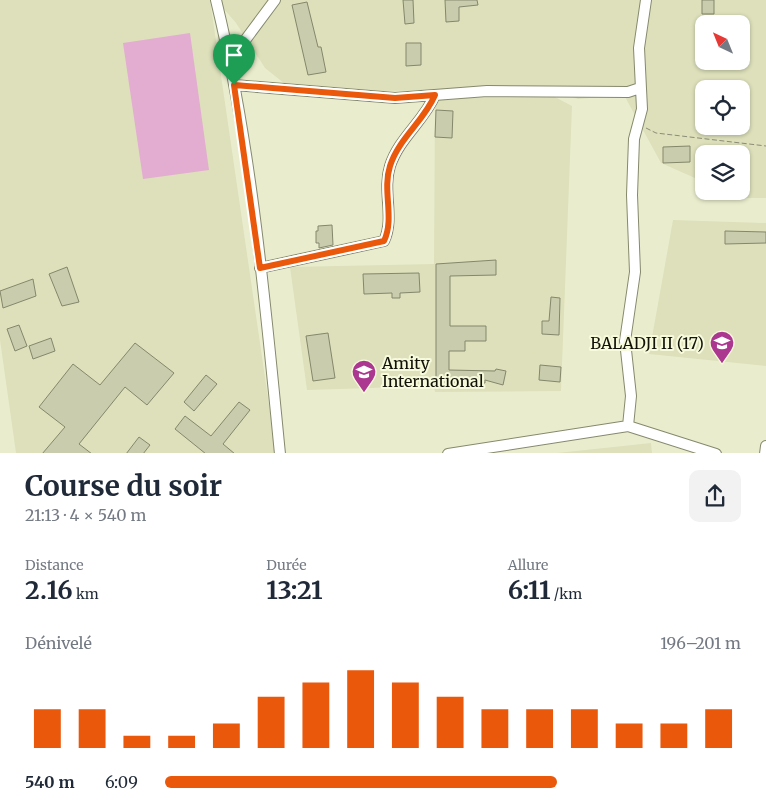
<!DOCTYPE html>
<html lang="fr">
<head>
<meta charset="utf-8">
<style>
  body { margin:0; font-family:Merriweather,serif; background:#f2f2f3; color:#1f2937; height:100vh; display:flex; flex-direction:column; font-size:19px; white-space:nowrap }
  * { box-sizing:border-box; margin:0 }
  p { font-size:16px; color:#747a83 }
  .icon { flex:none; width:28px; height:28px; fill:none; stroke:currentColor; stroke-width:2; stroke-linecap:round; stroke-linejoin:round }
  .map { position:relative; height:453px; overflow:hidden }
  .drawer { display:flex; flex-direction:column; background:#fff; flex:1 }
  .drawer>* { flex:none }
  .needle { width:32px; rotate:317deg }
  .fabs { position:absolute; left:695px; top:15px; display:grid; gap:10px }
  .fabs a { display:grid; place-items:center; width:55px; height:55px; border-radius:10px; background:#fff; box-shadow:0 1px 4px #0004; font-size:25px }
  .pin { position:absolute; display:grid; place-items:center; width:42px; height:42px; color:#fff; margin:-51px -21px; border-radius:50% 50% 50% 0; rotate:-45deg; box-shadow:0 0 5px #0007 }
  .pin .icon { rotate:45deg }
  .round { display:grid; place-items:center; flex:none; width:52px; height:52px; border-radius:10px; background:#f2f2f3 }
  .overview { display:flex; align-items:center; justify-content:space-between; height:85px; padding:0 25px }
  h1 { font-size:28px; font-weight:700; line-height:38px }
  .figures { display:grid; grid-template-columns:repeat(3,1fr); gap:8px; height:85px; padding:5px 25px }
  .figures div { display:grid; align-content:center }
  .figures b { font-size:25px; font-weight:700 }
  .figures small { font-size:14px; font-weight:400 }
  .figures p { font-size:14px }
  .chart { height:140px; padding:10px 25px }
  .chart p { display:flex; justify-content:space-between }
  .chart svg { width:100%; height:90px; margin-top:5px; stroke:#ea580c; stroke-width:6 }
  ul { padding:0 25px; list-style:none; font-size:16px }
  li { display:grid; grid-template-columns:80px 60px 1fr; align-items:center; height:38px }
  li i { height:12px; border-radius:6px; background:#ea580c }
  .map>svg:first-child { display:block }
  .built { fill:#dde0ba; fill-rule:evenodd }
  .green { fill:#e3acd1 }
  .building { fill:#caccae; stroke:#84876a }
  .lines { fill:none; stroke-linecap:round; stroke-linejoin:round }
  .street-casing { stroke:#86896c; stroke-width:12 }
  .path { stroke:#8b8d77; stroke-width:1; stroke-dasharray:5 2.5; stroke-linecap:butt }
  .street { stroke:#fff; stroke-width:10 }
  .route-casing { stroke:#fff; stroke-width:10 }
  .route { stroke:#ea580c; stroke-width:6 }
  .labels { text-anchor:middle; stroke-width:4; stroke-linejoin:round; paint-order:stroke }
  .poi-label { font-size:16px; fill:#121208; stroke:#f7fadb; text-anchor:end }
</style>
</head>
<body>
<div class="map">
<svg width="766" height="454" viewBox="0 0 766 454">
  <rect width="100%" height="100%" fill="#eaedcd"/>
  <path class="built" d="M 0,0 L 210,0 L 276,453 L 16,453 L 0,340 Z
    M 216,0 L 766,0 L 766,198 L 743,198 L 726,191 L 741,191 L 741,154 L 704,154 L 704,182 L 661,163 L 624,95 L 578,99 L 549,89 L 295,92 L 265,68 L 236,23 ZM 704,24 L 741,24 L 741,61 L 704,61 ZM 704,89 L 741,89 L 741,126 L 704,126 Z
    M 555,97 L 572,106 L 561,391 L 435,392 L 434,386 L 307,390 L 290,267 L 434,264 L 435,98 Z
    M 673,220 L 766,223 L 766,366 L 649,354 Z
    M 651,443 L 652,453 L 557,453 Z"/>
  <path class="green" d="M 190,33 L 209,170 L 143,179 L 123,43 Z"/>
  <path class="building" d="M 403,0 L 413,0 L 414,23 L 405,24 Z
    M 445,0 L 477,0 L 478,5 L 459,7 L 459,21 L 446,22 Z
    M 702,0 L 714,0 L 714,14 L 702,14 Z
    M 307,2 L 318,47 L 321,47 L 326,72 L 308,75 L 292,5 Z
    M 406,43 L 421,43 L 421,65 L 406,66 Z
    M 436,110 L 453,111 L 452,138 L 435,137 Z
    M 690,146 L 690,162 L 663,163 L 663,147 Z
    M 332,225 L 333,245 L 319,248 L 319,243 L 316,243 L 316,231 L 318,231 L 318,226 Z
    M 725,231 L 766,232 L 766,243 L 725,244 Z
    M 496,260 L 496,275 L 450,276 L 450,326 L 486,326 L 486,341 L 465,341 L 465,351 L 449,351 L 449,370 L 495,371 L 496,369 L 506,371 L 503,385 L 485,380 L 485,383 L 449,382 L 449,385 L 440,386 L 439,378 L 436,378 L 436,264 Z
    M 67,267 L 79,302 L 62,306 L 49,274 Z
    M 419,273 L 420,292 L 400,293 L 400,298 L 392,298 L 392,293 L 364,294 L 363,274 Z
    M 33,279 L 36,296 L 3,308 L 0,291 Z
    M 551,297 L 560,298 L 559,335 L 542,334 L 542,321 L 549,321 Z
    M 19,325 L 27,346 L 15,351 L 7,329 Z
    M 328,333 L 335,378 L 313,381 L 306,336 Z
    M 51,338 L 55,351 L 33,359 L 29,346 Z
    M 135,343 L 174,373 L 147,405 L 125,387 L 79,444 L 92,454 L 42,454 L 65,427 L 39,407 L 73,364 L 100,385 Z
    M 540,365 L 561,367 L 560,382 L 539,380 Z
    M 206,375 L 217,384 L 194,411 L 184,402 Z
    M 239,402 L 250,410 L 223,444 L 235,454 L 206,454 L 175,429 L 185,416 L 211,436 Z
    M 139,437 L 150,445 L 143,454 L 126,454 Z"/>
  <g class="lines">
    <defs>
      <path id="street" d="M 216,0 C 252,148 265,302 280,454
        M 230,68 L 246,39 L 275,0
        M 234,85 L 395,98 L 487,91 L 628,92 L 640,88
        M 260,268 L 384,241 C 395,218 382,191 390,166 C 399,138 424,121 435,95
        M 628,426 L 631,396 L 625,341 L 635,272 L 632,195 L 634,139 L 642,109 L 639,48 L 646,0
        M 448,454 L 628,426 L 716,454
        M 765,454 L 766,446"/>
    </defs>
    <use href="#street" class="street-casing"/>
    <path class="path" d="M 646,128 L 656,133 L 766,146"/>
    <use href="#street" class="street"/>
  </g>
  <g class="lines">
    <defs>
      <path id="route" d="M 234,85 L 395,98 L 435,95 C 424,121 399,138 390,166 C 382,191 395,218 384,241 L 260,268 Z"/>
    </defs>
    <use href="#route" class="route-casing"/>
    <use href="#route" class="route"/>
  </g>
  <defs>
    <symbol id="school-pin" viewBox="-11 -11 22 30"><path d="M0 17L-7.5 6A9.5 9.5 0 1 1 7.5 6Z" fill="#ab3790" stroke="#f7fadb"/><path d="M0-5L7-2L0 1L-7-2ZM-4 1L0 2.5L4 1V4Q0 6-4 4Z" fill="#fff"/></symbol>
  </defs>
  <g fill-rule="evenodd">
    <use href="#school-pin" x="708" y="329" width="28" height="38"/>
    <use href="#school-pin" x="350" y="358" width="28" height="38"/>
  </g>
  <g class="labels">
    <g class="poi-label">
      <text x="704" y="349">BALADJI II (17)</text>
      <text x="382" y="369" text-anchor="start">Amity<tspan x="382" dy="18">International</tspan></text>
    </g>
  </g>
</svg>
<div class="fabs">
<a><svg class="needle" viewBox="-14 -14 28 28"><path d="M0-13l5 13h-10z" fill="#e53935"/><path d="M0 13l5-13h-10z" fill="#747a83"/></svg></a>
<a><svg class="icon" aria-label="locate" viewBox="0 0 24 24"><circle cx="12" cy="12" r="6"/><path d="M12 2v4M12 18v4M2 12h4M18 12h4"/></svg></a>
<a><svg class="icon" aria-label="layers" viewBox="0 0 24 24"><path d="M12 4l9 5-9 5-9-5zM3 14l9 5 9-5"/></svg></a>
</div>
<div class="pin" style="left:234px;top:85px;background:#1e9e55"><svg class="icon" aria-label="arrive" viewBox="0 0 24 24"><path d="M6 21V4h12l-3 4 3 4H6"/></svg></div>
</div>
<section class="drawer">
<div class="overview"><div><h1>Course du soir</h1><p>21:13 · 4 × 540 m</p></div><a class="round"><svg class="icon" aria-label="share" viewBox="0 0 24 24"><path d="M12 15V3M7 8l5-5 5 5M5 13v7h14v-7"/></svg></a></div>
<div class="figures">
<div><p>Distance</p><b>2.16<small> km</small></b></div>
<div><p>Durée</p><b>13:21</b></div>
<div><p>Allure</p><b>6:11<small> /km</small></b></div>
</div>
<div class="chart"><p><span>Dénivelé</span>196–201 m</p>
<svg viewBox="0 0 160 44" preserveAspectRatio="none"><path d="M5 44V25M15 44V25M25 44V38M35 44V38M45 44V32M55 44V19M65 44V12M75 44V6M85 44V12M95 44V19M105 44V25M115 44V25M125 44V25M135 44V32M145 44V32M155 44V25"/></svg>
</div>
<ul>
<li><b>540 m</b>6:09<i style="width:68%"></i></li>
</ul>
</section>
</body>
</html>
